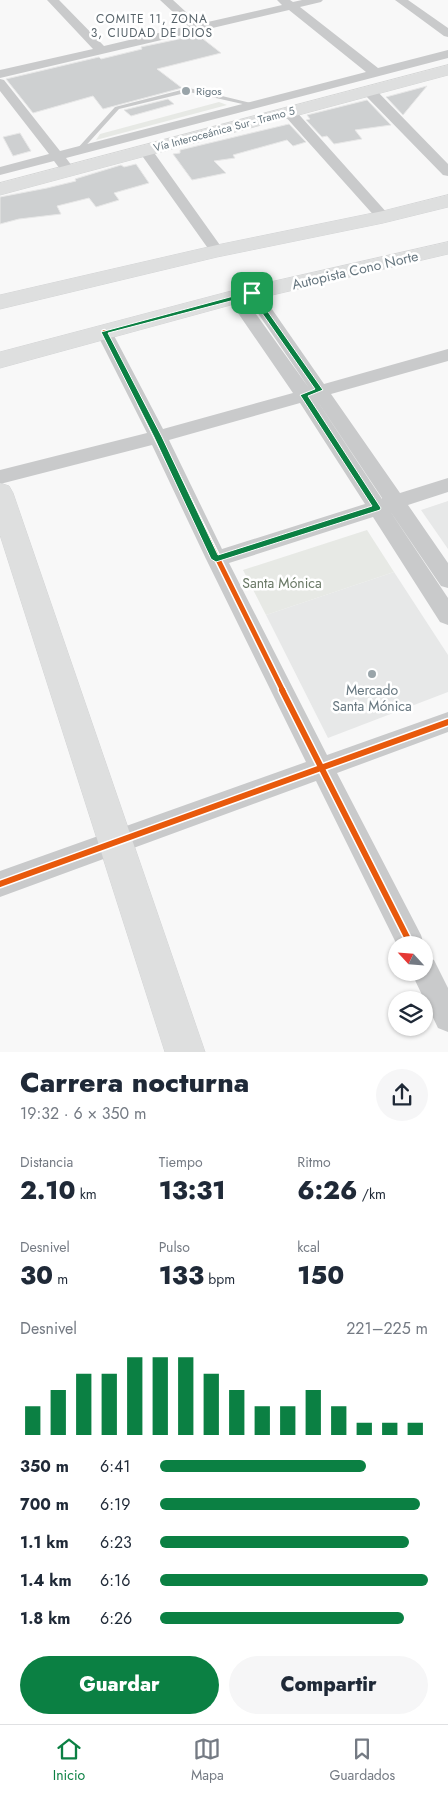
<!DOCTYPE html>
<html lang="es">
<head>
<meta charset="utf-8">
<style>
  body { margin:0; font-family:Jost,sans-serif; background:#f6f6f7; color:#1f2937; height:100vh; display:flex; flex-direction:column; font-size:19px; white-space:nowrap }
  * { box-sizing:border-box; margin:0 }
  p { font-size:16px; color:#747a83 }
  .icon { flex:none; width:28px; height:28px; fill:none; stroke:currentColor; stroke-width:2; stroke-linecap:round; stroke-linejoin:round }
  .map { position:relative; height:1052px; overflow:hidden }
  .drawer { display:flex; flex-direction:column; background:#fff; flex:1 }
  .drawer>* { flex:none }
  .needle { width:32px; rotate:296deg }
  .buttons { position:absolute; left:388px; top:936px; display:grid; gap:10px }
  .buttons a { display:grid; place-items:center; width:45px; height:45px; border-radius:50%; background:#fff; box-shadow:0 1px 4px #0004; font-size:25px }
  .pin { position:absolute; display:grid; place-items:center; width:42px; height:42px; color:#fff; margin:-21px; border-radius:10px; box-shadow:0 2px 8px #0006 }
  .round { display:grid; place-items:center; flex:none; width:52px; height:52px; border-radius:26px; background:#f6f6f7 }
  .headline { display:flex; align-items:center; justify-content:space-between; height:85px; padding:0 20px }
  h1 { font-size:28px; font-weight:800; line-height:38px }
  .figures { display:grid; grid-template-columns:repeat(3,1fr); gap:8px; height:85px; padding:5px 20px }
  .figures div { display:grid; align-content:center }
  .figures b { font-size:25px; font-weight:800 }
  .figures small { font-size:14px; font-weight:400 }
  .figures p { font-size:14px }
  .chart { height:140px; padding:10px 20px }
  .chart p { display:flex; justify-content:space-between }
  .chart svg { width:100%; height:90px; margin-top:5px; stroke:#0b8043; stroke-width:6 }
  .primary-button { display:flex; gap:10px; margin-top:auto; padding:10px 20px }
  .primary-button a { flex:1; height:58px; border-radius:30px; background:#0b8043; color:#fff; font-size:20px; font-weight:800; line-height:58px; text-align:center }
  .primary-button a+a { background:#f6f6f7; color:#1f2937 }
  ul { padding:0 20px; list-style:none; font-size:16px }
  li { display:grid; grid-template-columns:80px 60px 1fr; align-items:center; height:38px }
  li i { height:12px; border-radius:6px; background:#0b8043 }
  .tab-bar { display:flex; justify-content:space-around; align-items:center; height:70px; border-top:1px solid #e0e1e3; background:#fff; font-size:14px; color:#747a83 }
  .tab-bar a { display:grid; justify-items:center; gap:2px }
  .tab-bar .current { color:#0b8043 }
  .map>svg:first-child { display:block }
  .built { fill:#e7e8e8 }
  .green { fill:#e7e9e5 }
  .building { fill:#ced0d1; stroke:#e8e8e8 }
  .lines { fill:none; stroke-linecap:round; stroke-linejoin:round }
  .secondary-casing { stroke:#d4d5d6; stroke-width:1 }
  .trunk-casing { stroke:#d4d5d5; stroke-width:1 }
  .service { fill:#c9cacb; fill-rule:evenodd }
  .minor { fill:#c9cacb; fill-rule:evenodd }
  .secondary { fill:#dedfdf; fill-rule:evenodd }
  .trunk { fill:#dedfdf; fill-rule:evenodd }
  .cycleway-far2-casing { stroke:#fff; stroke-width:6 }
  .cycleway-far1-casing { stroke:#fff; stroke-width:8 }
  .cycleway-casing { stroke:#fff; stroke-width:9 }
  .cycleway-far2 { stroke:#e8590c; stroke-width:4 }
  .cycleway-far1 { stroke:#e8590c; stroke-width:5 }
  .cycleway { stroke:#e8590c; stroke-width:6 }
  .route { fill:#0b8043; stroke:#fff; fill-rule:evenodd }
  .poi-dot { fill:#99a4a9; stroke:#fff; stroke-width:2 }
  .labels { text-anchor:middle; stroke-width:5; stroke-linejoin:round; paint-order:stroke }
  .far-poi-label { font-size:11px; fill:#66767f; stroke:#fff; text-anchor:start }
  .far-street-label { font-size:11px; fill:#66767f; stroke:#fff }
  .far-neighbourhood-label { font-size:12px; letter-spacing:1px; fill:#58646b; stroke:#fff }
  .street-label { font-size:14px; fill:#66767f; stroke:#fff }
  .park-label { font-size:14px; fill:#697865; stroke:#fff }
  .poi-label { font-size:14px; fill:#66767f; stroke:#fff }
</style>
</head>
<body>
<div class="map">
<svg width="448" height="1052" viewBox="0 0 448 1052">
  <rect width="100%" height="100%" fill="#f8f8f8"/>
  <path class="built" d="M 448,501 L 448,549 L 421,510 Z
    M 394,572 L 448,655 L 448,692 L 328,738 L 266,615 Z"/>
  <path class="green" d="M 219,102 L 227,105 L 96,140 L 100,134 Z
    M 367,530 L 394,572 L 266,615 L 243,570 Z"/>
  <path class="building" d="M 198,35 L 221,53 L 157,69 L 182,88 L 103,109 L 93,96 L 33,113 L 6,79 L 99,57 L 101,59 L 142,49 L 141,47 Z
    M 427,86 L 403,115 L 386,97 Z
    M 168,99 L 174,104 L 131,116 L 124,110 Z
    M 367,100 L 391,125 L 355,130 L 362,139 L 334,144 L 327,136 L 322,137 L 306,120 L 310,119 L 307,115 Z
    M 289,124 L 306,142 L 293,146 L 287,140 L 233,155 L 235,158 L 214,161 L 226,173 L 192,180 L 173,154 L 180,153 L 180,150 Z
    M 20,133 L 31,151 L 13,156 L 3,137 Z
    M 136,164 L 149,183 L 114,193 L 119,200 L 96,207 L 89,198 L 57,206 L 61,214 L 19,219 L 0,224 L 0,197 L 47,188 L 76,181 L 75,179 L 121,165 L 124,167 Z"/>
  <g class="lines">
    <defs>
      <path id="secondary" d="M 448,195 L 448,207 L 383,223 L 217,257 L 0,309 L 0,295 L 217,245 L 383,211 Z
        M 448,242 L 448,254 L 238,303 L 0,368 L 0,352 L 235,290 Z
        M 0,483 L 9,486 L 13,493 L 205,1052 L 165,1052 L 0,535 Z"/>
      <path id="trunk" d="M 448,65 L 448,75 L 0,195 L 0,183 Z"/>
    </defs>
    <use href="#secondary" class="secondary-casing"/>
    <use href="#trunk" class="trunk-casing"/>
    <path class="service" d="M 189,88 L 259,105 L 256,107 L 189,92 L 119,109 L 81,151 L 76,150 L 115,107 Z"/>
    <path class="minor" d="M 47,0 L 59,0 L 104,46 L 188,26 L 160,0 L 173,0 L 199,24 L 282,5 L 277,0 L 290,0 L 293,2 L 302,0 L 323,0 L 321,2 L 300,7 L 378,68 L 448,50 L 448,58 L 66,158 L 72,166 L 70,169 L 60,169 L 54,161 L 0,175 L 0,167 L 49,154 L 0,91 L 0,79 L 4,80 L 60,151 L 366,72 L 289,10 L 0,78 L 0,70 L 93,49 Z
      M 395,0 L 408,0 L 448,28 L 448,37 L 444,36 Z
      M 369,87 L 374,88 L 448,164 L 448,176 L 443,175 L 364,94 L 363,91 L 364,88 Z
      M 289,108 L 294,109 L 388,214 L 390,217 L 388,220 L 378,220 L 284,115 L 282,112 L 284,109 Z
      M 145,146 L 150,147 L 222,248 L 225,251 L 222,254 L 212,254 L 138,150 Z
      M 252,288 L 258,289 L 324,384 L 448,349 L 448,361 L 331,394 L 400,493 L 448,478 L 448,492 L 408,505 L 448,563 L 448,588 L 441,586 L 390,511 L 448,598 L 448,625 L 440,622 L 373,517 L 229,563 L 327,755 L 448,712 L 448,732 L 337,773 L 421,935 L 424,945 L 424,947 L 424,945 L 397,945 L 316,781 L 0,897 L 0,871 L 306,762 L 206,559 L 152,445 L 0,484 L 0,470 L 147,433 L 96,332 L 98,328 L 104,327 L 110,328 L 163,429 L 293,393 L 227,297 L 229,293 L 241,293 L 309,388 L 244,293 L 246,289 ZM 316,399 L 382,498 L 382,499 ZM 300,403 L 365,504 L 222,549 L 169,440 Z
      M 424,956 L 434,960 L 448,988 L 448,1032 L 438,1028 L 411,972 L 424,972 Z"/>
    <use href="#secondary" class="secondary"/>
    <use href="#trunk" class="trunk"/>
    <defs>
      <path id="cycleway-far2" d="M 104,332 L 142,406"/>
      <path id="cycleway-far1" d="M 141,404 L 283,691"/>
      <path id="cycleway" d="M 282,690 L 411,945
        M 0,884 L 448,722"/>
    </defs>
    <use href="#cycleway-far2" class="cycleway-far2-casing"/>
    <use href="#cycleway-far1" class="cycleway-far1-casing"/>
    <use href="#cycleway" class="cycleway-casing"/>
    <use href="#cycleway-far2" class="cycleway-far2"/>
    <use href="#cycleway-far1" class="cycleway-far1"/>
    <use href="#cycleway" class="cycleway"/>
  </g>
  <path class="route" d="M 252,291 L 254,292 L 323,390 L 308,396 L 381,508 L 380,510 L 216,562 L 211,559 L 154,437 L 101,332 ZM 250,296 L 315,389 L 300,395 L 372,506 L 218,555 L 162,437 L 108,333 Z"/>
  <g class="poi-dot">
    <circle cx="186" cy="91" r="5"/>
    <circle cx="372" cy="674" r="5"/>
  </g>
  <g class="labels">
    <g class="far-poi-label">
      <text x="196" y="95">Rigos</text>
    </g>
    <g class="far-street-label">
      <text transform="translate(224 129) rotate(-15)" y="4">Vía Interoceánica Sur - Tramo 5</text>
    </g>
    <g class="far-neighbourhood-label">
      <text x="152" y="23">COMITE 11, ZONA<tspan x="152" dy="14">3, CIUDAD DE DIOS</tspan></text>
    </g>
    <g class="street-label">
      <text transform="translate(355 270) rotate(-13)" y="5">Autopista Cono Norte</text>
    </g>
    <g class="park-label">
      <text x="282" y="588">Santa Mónica</text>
    </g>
    <g class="poi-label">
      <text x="372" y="695">Mercado<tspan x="372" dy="16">Santa Mónica</tspan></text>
    </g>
  </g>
</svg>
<div class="buttons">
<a><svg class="needle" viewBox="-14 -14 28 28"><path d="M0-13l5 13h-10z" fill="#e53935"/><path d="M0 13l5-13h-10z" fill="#747a83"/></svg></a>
<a><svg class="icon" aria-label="layers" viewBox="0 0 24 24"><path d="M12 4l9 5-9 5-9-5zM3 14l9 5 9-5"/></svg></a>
</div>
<div class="pin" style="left:252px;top:293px;background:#1e9e55"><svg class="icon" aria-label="arrive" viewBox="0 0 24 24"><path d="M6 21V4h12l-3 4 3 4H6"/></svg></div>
</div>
<section class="drawer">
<div class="headline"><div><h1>Carrera nocturna</h1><p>19:32 · 6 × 350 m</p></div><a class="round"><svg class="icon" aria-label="share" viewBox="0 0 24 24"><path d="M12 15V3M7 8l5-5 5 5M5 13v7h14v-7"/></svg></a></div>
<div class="figures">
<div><p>Distancia</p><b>2.10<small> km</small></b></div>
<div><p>Tiempo</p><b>13:31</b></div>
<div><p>Ritmo</p><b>6:26<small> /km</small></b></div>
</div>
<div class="figures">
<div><p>Desnivel</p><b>30<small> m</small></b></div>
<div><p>Pulso</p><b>133<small> bpm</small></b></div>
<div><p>kcal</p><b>150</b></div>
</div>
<div class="chart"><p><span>Desnivel</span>221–225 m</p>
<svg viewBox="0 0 160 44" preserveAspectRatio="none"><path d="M5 44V30M15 44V22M25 44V14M35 44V14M45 44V6M55 44V6M65 44V6M75 44V14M85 44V22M95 44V30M105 44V30M115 44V22M125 44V30M135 44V38M145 44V38M155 44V38"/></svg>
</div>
<ul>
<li><b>350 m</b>6:41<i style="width:77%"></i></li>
<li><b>700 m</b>6:19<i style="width:97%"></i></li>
<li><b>1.1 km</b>6:23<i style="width:93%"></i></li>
<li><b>1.4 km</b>6:16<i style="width:100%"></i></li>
<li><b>1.8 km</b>6:26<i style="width:91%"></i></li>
</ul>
<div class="primary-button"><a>Guardar</a><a>Compartir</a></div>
</section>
<nav class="tab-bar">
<a class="current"><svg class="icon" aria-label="home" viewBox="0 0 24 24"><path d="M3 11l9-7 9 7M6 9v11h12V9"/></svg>Inicio</a>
<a><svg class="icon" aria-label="map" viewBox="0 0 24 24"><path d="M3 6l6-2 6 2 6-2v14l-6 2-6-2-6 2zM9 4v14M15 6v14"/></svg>Mapa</a>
<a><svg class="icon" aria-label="saved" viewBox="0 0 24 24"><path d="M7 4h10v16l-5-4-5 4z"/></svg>Guardados</a>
</nav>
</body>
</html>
